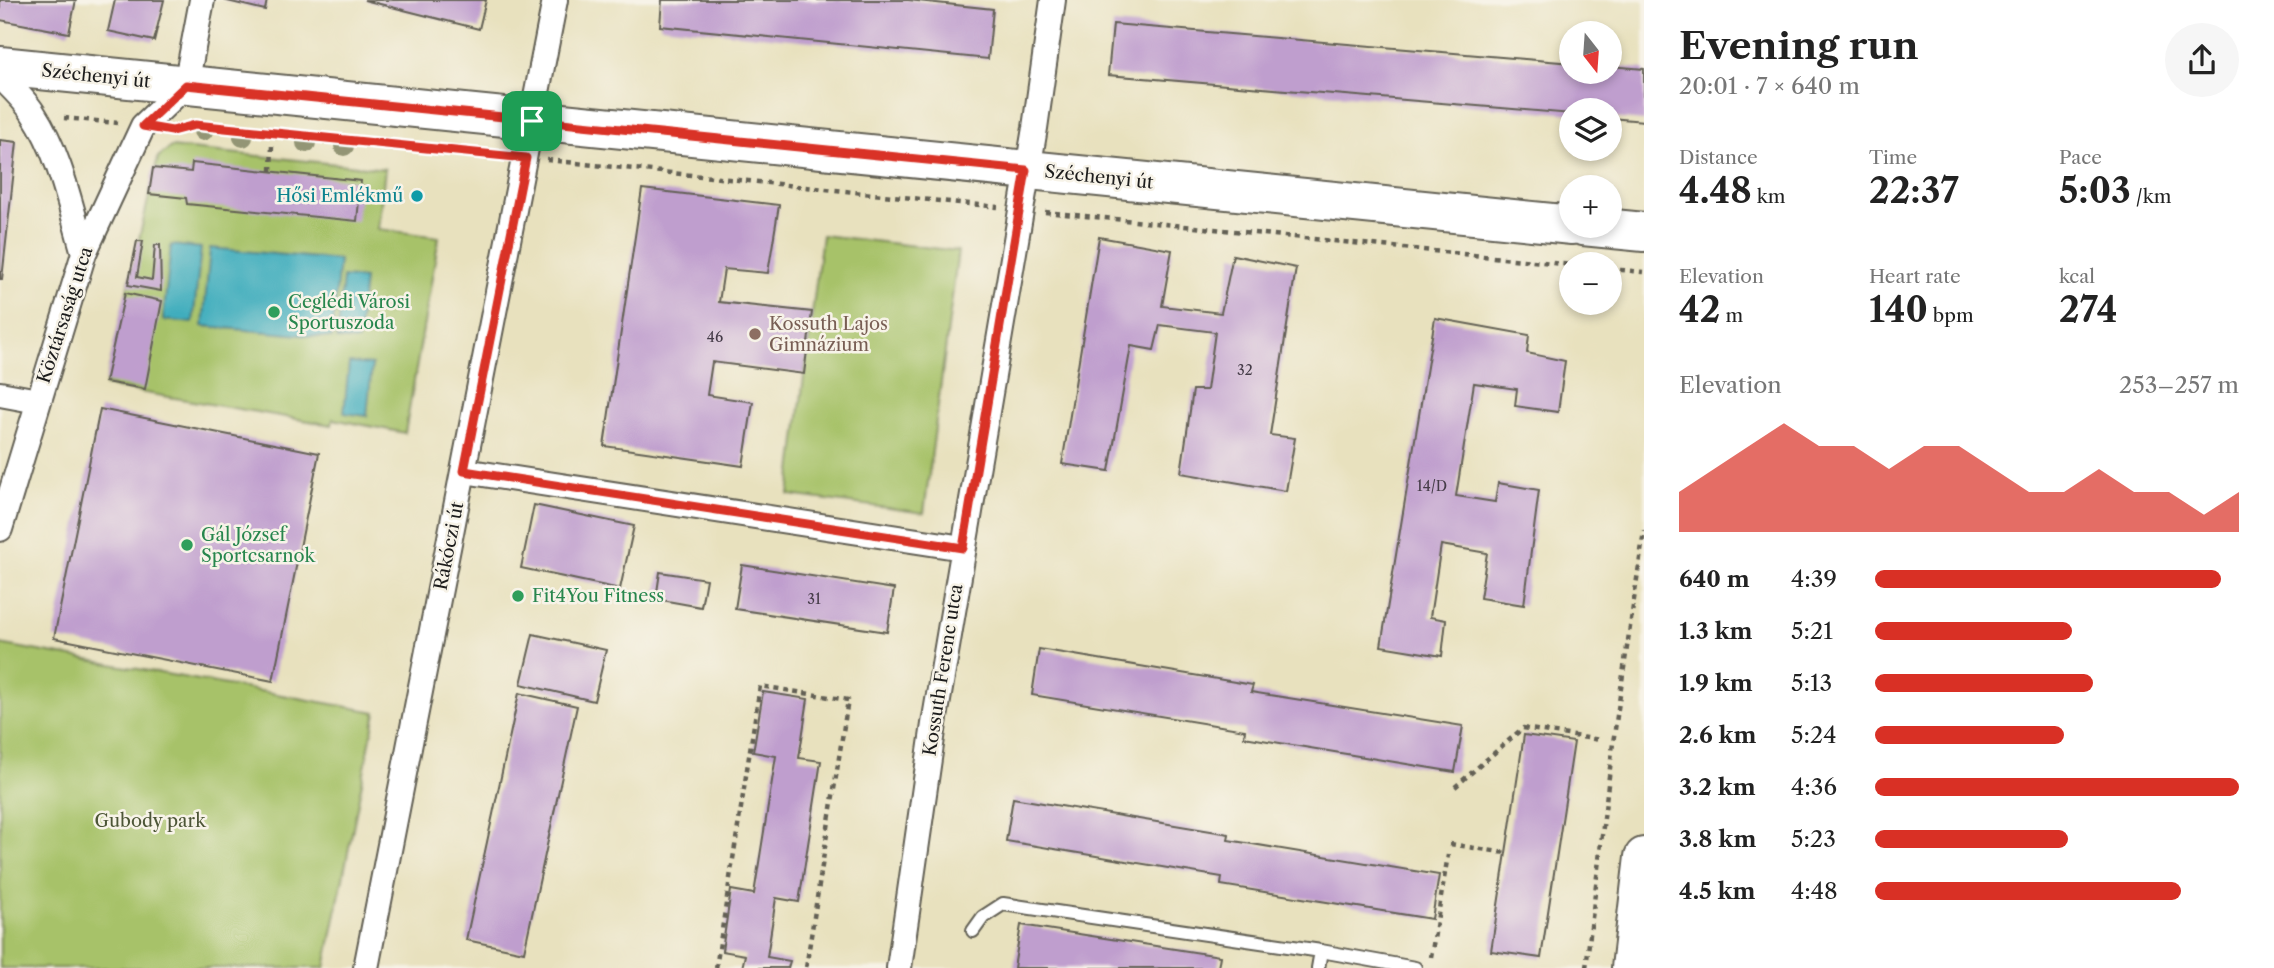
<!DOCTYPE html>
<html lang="en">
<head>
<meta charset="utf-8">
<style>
  body { margin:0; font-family:"Libre Caslon Text",serif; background:#f6f6f6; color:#222; height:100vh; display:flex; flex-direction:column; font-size:26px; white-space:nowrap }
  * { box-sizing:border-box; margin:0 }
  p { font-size:23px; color:#767676 }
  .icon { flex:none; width:38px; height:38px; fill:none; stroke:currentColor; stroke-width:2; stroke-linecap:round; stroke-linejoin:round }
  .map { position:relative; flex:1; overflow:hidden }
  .panel { display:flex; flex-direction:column; background:#fff; width:630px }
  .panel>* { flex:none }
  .needle { width:46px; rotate:163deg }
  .buttons { position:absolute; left:1559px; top:21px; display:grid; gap:14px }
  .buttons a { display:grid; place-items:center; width:63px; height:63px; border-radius:50%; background:#fff; box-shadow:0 4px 10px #0003; font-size:35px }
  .pin { position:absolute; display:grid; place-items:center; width:60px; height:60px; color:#fff; margin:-30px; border-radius:14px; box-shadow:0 4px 10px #0006 }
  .round { display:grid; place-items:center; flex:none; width:74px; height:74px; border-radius:37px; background:#f6f6f6 }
  .head { display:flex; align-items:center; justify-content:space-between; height:119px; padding:0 35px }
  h1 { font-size:38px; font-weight:700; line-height:52px }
  .stats { display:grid; grid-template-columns:repeat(3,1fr); gap:10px; height:119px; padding:7px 35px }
  .stats div { display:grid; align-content:center }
  .stats b { font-size:35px; font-weight:700 }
  .stats small { font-size:19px; font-weight:400 }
  .stats p { font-size:19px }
  .chart { height:196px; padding:14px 35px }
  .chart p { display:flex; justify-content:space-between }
  .chart svg { width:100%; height:126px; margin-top:7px; fill:#d93025; opacity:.7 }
  ul { padding:0 35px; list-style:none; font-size:23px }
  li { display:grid; grid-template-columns:112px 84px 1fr; align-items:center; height:52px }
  li i { height:18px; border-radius:9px; background:#d93025 }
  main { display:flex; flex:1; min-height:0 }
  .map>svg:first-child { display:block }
  .green { fill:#a7c269; stroke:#626f42; stroke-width:2 }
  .water { fill:#3fadbd; stroke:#2e646c; stroke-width:2 }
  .building { fill:#bf9ece }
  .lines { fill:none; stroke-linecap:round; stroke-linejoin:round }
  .service-casing { stroke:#636155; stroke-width:16 }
  .minor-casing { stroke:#636155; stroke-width:28 }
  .primary-casing { stroke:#636155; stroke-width:42 }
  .path { stroke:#636155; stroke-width:4.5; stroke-dasharray:5 5; stroke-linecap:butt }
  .service { stroke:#fff; stroke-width:12 }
  .minor { stroke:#fff; stroke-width:24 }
  .primary { stroke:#fff; stroke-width:38 }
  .tree { fill:#939574 }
  .route-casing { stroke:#fff; stroke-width:14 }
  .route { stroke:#d93025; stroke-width:9 }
  .culture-dot { fill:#0f9aa8; stroke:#f7f3e8; stroke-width:2.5 }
  .leisure-dot { fill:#2e9e5b; stroke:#f7f3e8; stroke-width:2.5 }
  .education-dot { fill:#8d6e63; stroke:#f7f3e8; stroke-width:2.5 }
  .labels { text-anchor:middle; stroke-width:5; stroke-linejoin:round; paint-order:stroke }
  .number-label { font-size:14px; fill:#453c48 }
  .street-label { font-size:18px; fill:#1c1c1c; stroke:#f7f3e8 }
  .culture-label { font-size:18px; fill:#0d838f; stroke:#f7f3e8; text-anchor:end }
  .leisure-label { font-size:18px; fill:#27864d; stroke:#f7f3e8; text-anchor:start }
  .education-label { font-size:18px; fill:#785e54; stroke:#f7f3e8; text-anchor:start }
  .park-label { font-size:18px; fill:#4d5637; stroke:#f7f3e8 }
</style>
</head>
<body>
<main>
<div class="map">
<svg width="1644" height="968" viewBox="0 0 1644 968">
  <rect width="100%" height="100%" fill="#f7f3e8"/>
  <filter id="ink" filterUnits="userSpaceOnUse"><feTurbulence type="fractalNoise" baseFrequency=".0143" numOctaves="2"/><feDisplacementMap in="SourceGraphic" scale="14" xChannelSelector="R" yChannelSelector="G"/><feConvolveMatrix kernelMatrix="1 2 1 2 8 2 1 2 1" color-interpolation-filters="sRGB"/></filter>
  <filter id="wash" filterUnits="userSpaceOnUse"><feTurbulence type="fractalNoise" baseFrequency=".00686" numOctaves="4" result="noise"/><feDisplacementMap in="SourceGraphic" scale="28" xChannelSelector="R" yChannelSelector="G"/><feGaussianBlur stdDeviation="1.57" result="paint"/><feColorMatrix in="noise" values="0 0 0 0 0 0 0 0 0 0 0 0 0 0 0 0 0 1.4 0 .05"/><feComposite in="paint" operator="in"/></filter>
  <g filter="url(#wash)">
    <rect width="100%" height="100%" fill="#e8e1be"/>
    <path class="green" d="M 171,147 L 385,169 L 378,229 L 439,237 L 405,433 L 333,419 L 332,425 L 105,386 L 158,157 Z
      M 822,235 L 958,251 L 924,513 L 789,495 Z
      M 0,644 L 376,712 L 325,968 L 0,968 Z"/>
    <path class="water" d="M 171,245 L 201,248 L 193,323 L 163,320 Z
      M 210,248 L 339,260 L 332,338 L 203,326 Z
      M 343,277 L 364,279 L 358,341 L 337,339 Z
      M 349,363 L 372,365 L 367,416 L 344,413 Z"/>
    <g id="blocks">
      <path class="building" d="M 0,0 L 76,0 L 69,33 L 0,20 Z
        M 115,0 L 164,0 L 154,41 L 108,31 Z
        M 223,0 L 267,0 L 265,10 Z
        M 364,0 L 486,0 L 479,29 Z
        M 662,0 L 908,0 L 993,9 L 988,59 L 660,26 Z
        M 1113,24 L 1572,63 L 1572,72 L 1610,72 L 1610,66 L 1644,69 L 1644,121 L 1610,118 L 1610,110 L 1572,110 L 1572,114 L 1108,75 Z
        M 0,140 L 17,142 L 2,279 L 0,279 Z
        M 192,163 L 361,181 L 357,221 L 187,204 L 186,198 L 149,194 L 153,168 L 191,172 Z
        M 642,189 L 779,205 L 768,273 L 724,269 L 719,302 L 812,312 L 804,374 L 712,362 L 707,395 L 753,402 L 743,466 L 604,446 Z
        M 1099,237 L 1172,250 L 1162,306 L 1221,313 L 1233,255 L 1296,268 L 1270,435 L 1295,438 L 1286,491 L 1181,473 L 1193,390 L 1207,390 L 1215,332 L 1160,325 L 1154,350 L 1131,346 L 1109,471 L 1062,464 Z
        M 137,241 L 143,241 L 137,277 L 152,280 L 155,245 L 160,245 L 161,291 L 128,285 Z
        M 125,293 L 162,301 L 145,389 L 105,382 Z
        M 1435,318 L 1529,335 L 1527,353 L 1565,361 L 1558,412 L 1515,406 L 1517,389 L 1474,383 L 1456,496 L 1495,502 L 1498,483 L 1539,490 L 1524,605 L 1480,598 L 1487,553 L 1441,545 L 1430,617 L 1446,620 L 1442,656 L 1381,646 Z
        M 100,409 L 319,453 L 273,681 L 54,638 Z
        M 534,505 L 634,526 L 620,589 L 521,568 Z
        M 742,565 L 894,589 L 887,632 L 735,609 Z
        M 660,572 L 706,579 L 701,607 L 656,599 Z
        M 533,634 L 606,650 L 594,701 L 521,684 Z
        M 1039,649 L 1253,685 L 1251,692 L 1463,726 L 1455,772 L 1244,737 L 1245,730 L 1032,695 Z
        M 763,692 L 808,699 L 799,758 L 821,761 L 799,902 L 776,898 L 767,957 L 790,961 L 788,968 L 742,968 L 745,955 L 722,951 L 731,890 L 754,894 L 776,756 L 753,752 Z
        M 519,693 L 577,706 L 524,952 L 466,940 Z
        M 1524,735 L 1574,742 L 1541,958 L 1491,951 Z
        M 1013,798 L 1229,834 L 1228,840 L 1439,875 L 1432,919 L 1221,885 L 1222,877 L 1006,841 Z
        M 1021,925 L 1220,956 L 1218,968 L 1014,968 Z"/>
    </g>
  </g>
  <g filter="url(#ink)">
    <use href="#blocks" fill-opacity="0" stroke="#636155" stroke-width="2"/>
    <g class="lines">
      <defs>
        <path id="service" d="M 973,931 L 983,917 L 1003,904 L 1321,951 L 1415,968
          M 1318,968 L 1321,951"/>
        <path id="minor" d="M 0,76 C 12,88 24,99 33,113 C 60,154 70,205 84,253
          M 0,394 L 38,401
          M 464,471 L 963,548
          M 0,529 L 84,253 L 143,126 L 186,85 L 202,0
          M 366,968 L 555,0
          M 899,968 L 934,724 L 1035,128 L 1053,0"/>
        <path id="primary" d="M 0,66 L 1572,225
          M 1583,226 L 1644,232
          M 1631,968 L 1644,857"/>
      </defs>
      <use href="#service" class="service-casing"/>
      <use href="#minor" class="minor-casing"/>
      <use href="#primary" class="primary-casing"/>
      <path class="path" d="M 64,118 L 118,123
        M 178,129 L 195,125 L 500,155
        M 547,160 L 998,207
        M 271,171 L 272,146
        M 1045,212 L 1572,265
        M 1610,269 L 1644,272
        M 1455,787 L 1523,728 L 1600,740
        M 1450,844 L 1506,853
        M 1431,957 L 1448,855
        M 716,968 L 760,686 L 848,700 L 806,968
        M 1586,968 L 1613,743 L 1644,531"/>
      <use href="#service" class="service"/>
      <use href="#minor" class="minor"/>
      <use href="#primary" class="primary"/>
    </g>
    <g class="tree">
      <circle cx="203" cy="131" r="10"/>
      <circle cx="243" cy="137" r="10"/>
      <circle cx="306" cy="143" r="10"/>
      <circle cx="344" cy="146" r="10"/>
    </g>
  </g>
  <g class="lines" filter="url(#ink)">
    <defs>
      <path id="route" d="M 186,85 L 1026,170 L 963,548 L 464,471 L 526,158 L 195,125 L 172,131 L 143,126 Z"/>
    </defs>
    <use href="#route" class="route-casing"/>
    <use href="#route" class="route"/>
  </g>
  <circle class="culture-dot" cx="417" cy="196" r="7"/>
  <g class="leisure-dot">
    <circle cx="274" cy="312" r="7"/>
    <circle cx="187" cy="545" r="7"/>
    <circle cx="518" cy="596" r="7"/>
  </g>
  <circle class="education-dot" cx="755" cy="334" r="7"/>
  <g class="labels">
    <g class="number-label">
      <text x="715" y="342">46</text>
      <text x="1245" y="375">32</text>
      <text x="1432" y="491">14/D</text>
      <text x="814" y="604">31</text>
    </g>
    <g class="street-label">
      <text transform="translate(96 76) rotate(6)" y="6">Széchenyi út</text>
      <text transform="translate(1099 177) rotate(6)" y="6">Széchenyi út</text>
      <text transform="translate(65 315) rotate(-72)" y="6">Köztársaság utca</text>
      <text transform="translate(449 546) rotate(-79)" y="6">Rákóczi út</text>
      <text transform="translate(943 670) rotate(-81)" y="6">Kossuth Ferenc utca</text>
    </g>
    <g class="culture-label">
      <text x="403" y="202">Hősi Emlékmű</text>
    </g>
    <g class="leisure-label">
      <text x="288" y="308">Ceglédi Városi<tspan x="288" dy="21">Sportuszoda</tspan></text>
      <text x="201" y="541">Gál József<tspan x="201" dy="21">Sportcsarnok</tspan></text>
      <text x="532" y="602">Fit4You Fitness</text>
    </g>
    <g class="education-label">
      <text x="769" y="330">Kossuth Lajos<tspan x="769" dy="21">Gimnázium</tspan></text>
    </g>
    <g class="park-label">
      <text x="150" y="827">Gubody park</text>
    </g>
  </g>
</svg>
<div class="buttons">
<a><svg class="needle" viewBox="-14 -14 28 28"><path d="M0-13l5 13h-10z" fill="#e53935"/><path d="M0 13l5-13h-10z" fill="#767676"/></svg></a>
<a><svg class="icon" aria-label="layers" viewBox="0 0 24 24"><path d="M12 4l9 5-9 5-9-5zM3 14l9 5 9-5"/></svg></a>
<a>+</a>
<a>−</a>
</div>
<div class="pin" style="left:532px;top:121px;background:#1e9e55"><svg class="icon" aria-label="arrive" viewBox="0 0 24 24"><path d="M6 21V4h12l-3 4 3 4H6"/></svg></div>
</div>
<section class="panel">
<div class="head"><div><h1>Evening run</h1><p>20:01 · 7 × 640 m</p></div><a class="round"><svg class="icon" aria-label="share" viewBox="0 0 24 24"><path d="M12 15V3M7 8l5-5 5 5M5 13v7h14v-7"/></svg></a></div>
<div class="stats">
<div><p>Distance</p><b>4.48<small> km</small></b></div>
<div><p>Time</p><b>22:37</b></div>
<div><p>Pace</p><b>5:03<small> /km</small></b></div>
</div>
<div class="stats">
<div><p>Elevation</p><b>42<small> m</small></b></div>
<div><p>Heart rate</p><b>140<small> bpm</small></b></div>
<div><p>kcal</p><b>274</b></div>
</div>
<div class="chart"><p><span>Elevation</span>253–257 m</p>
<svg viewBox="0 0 160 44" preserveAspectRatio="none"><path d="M0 44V30L10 22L20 14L30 6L40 14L50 14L60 22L70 14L80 14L90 22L100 30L110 30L120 22L130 30L140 30L150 38L160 30V44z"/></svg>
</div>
<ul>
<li><b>640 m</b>4:39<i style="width:95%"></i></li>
<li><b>1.3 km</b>5:21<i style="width:54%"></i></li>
<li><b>1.9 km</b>5:13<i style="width:60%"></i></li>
<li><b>2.6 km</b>5:24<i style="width:52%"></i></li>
<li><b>3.2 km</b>4:36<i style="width:100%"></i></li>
<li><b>3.8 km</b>5:23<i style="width:53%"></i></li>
<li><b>4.5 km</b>4:48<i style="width:84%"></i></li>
</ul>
</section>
</main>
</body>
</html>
